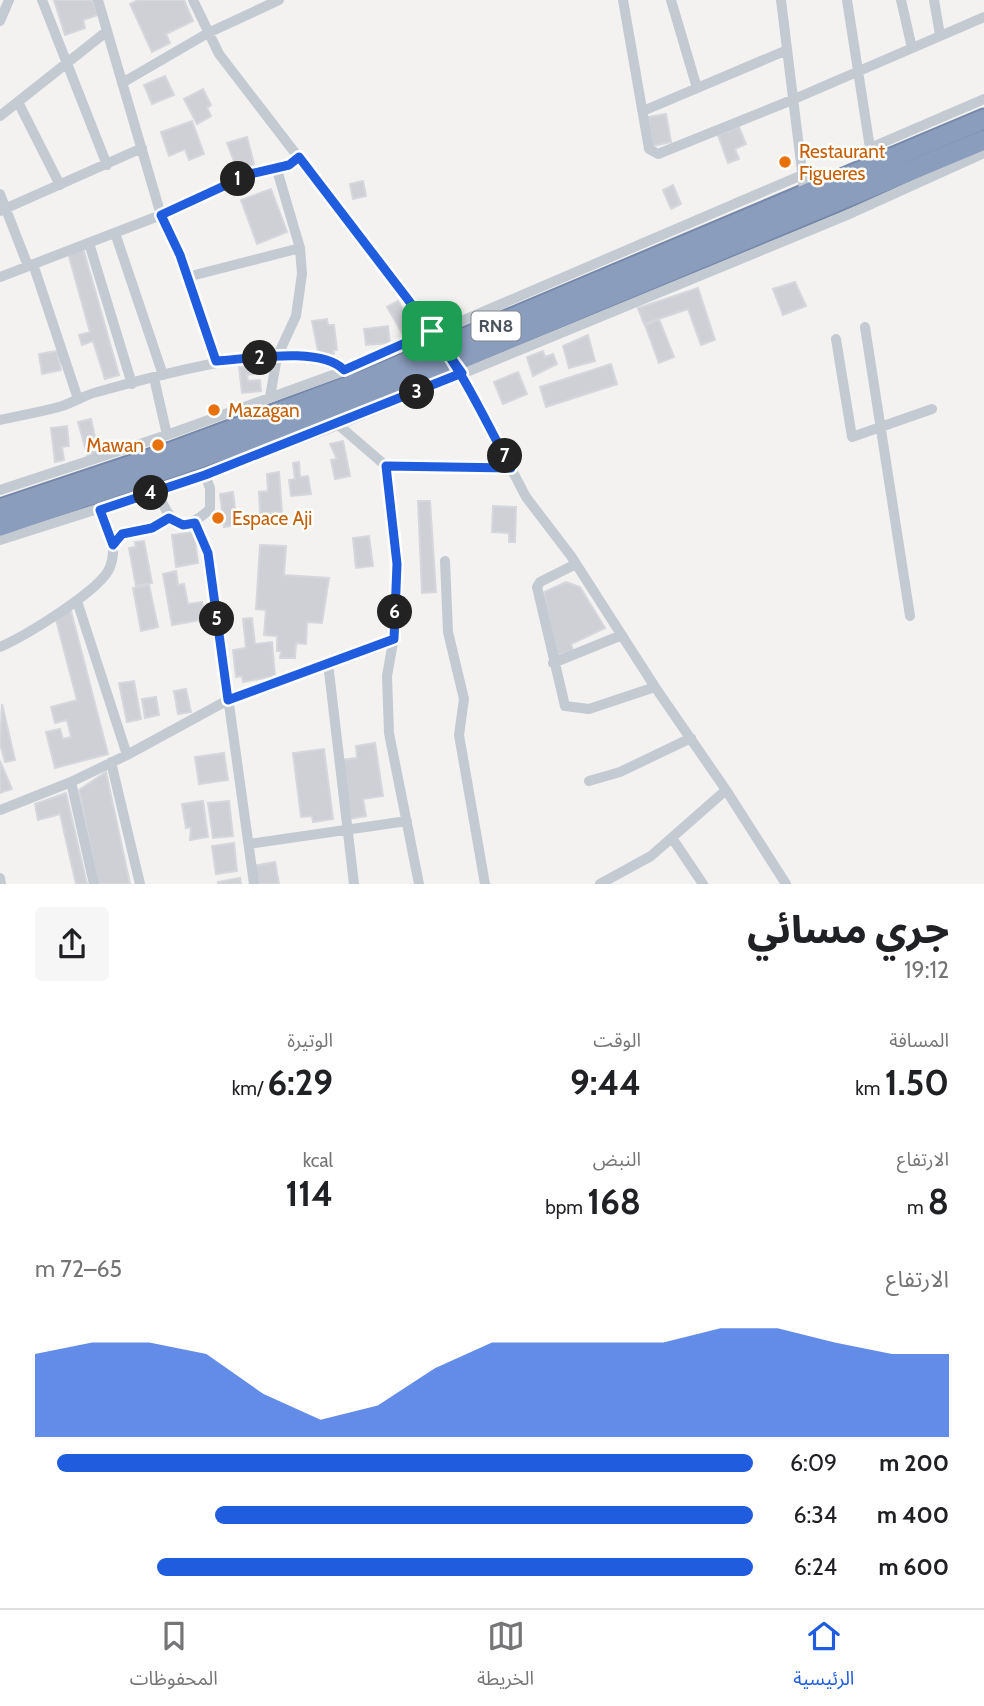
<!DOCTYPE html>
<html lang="ar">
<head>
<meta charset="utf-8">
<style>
  body { margin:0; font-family:Cabin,"Noto Sans Arabic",sans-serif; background:#f6f6f6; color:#202124; direction:rtl; height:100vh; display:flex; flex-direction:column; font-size:26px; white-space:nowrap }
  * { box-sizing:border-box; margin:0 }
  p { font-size:23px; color:#757577 }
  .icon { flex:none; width:38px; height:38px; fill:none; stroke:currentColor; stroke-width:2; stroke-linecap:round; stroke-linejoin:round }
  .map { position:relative; height:884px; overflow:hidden; direction:ltr }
  .drawer { display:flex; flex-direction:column; background:#fff; flex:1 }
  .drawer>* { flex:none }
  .pin { position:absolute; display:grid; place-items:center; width:60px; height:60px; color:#fff; margin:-30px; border-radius:14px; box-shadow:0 4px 10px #0006 }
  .km { position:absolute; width:35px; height:35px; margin:-18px; border-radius:50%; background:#222; color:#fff; font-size:19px; line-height:35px; text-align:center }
  .round { display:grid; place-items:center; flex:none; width:74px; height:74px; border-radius:7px; background:#f6f6f6 }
  .summary { display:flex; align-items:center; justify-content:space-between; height:119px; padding:0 35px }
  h1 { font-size:38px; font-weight:800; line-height:52px }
  .metrics { display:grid; grid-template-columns:repeat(3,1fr); gap:10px; height:119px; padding:7px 35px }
  .metrics div { display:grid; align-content:center }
  .metrics b { font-size:35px; font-weight:800 }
  .metrics small { font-size:19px; font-weight:400 }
  .metrics p { font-size:19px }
  .chart { height:196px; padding:14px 35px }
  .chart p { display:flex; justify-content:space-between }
  .chart svg { width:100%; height:126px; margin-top:7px; fill:#205cde; opacity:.7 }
  ul { padding:0 35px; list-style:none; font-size:23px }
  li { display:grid; grid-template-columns:112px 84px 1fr; align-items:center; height:52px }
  li i { height:18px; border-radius:9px; background:#205cde }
  .tab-bar { display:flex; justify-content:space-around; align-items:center; height:98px; border-top:2px solid #e0e0e0; background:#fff; font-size:19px; color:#757577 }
  .tab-bar a { display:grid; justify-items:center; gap:4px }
  .tab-bar .selected { color:#205cde }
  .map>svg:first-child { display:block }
  .building { fill:#ced0d5; stroke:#d5d7dc; stroke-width:2 }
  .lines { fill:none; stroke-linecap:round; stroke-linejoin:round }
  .highway-casing { stroke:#7688a9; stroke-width:23 }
  .street { stroke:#c3cad2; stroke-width:10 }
  .highway { stroke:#8b9dbd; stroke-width:19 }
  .route-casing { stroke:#fff; stroke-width:14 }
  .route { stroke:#205cde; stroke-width:9 }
  .food-dot { fill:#e8710a; stroke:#fff; stroke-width:2.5 }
  .labels { text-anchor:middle; stroke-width:5; stroke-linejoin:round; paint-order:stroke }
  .shield { fill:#fff; stroke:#80868e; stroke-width:2 }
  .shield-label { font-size:18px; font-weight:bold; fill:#4a525e }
  .food-label { font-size:19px; fill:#c56008; stroke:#fff; text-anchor:start }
</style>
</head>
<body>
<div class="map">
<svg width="984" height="884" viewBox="0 0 984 884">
  <rect width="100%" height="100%" fill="#f3f2f1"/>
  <path class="building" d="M 54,0 L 92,0 L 98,15 L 83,20 L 85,28 L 65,35 Z
    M 138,0 L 184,0 L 193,21 L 166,34 L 170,43 L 152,52 L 130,4 Z
    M 165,76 L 174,95 L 152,104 L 144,85 Z
    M 203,89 L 211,105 L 207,108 L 211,116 L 197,124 L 184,99 Z
    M 666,114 L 671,142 L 653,146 L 648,117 Z
    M 192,121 L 204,154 L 189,160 L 185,149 L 169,156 L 161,132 Z
    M 739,127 L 746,144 L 735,149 L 739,159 L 728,163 L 718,135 Z
    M 247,137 L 254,164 L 237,169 L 227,143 Z
    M 363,181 L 366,196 L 353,199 L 350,184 Z
    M 673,185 L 681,204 L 671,209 L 663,190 Z
    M 271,189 L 287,232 L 257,244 L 241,200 Z
    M 83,248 L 119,375 L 105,379 L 93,341 L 82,345 L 79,335 L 90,332 L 68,253 Z
    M 795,282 L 806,306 L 783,315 L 773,289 Z
    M 698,288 L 715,340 L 701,345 L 688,309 L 644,324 L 638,308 Z
    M 398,301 L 415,331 L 405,338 L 387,307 Z
    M 327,319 L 328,325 L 334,325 L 337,350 L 333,350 L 334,354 L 319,356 L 312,321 Z
    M 659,319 L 674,357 L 659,363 L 645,325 Z
    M 388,326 L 390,343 L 366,345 L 364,329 Z
    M 588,335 L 595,361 L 569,368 L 563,346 Z
    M 57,351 L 61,370 L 42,374 L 39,354 Z
    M 543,351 L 545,357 L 553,354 L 557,364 L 533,376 L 527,357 Z
    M 611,364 L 617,384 L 546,407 L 540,387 Z
    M 252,365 L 253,374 L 247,375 L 248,381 L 260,380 L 261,391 L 242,393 L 239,367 Z
    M 518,372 L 527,394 L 503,404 L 494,382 Z
    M 91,419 L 99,456 L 88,458 L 78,422 Z
    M 67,426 L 69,446 L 62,447 L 64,460 L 55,462 L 51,428 Z
    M 343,441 L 350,476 L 335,479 L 331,460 L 337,459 L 330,444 Z
    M 299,462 L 300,477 L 308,476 L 311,494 L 291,496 L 289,480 L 295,479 L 293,463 Z
    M 279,472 L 282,512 L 260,514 L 259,492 L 268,491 L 267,474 Z
    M 233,492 L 237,525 L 224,527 L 220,494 Z
    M 418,501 L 430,501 L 436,592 L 422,593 Z
    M 493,506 L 516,507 L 515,542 L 509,542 L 509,533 L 492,532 Z
    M 194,532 L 198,563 L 176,567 L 172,535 Z
    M 369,536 L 373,566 L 356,568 L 353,538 Z
    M 144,541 L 152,583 L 136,586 L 129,548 L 136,547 L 135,542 Z
    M 260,545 L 286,546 L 284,575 L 329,578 L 322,623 L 307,622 L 306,644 L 296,643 L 295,658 L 280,658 L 281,651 L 277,651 L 277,636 L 264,635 L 266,610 L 256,609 Z
    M 176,571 L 178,585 L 184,584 L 188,604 L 202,602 L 206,619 L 172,625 L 163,574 Z
    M 566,582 L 580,587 L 605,628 L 571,644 L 573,650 L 555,656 L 544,592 Z
    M 149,585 L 158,627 L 141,631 L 133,588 Z
    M 71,611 L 108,754 L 55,768 L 46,732 L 60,729 L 63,739 L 71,737 L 67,720 L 55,723 L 51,707 L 77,700 L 55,616 Z
    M 252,618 L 255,644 L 272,642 L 275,676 L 243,682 L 242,676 L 236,677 L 233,650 L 246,648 L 243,619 Z
    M 134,681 L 141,719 L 127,722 L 119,683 Z
    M 186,689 L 191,712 L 178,714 L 174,691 Z
    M 156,697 L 159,715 L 145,718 L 142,699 Z
    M 2,704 L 15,760 L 5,762 L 0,744 Z
    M 375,743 L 383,796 L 363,799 L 366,816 L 349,819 L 340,760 L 357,758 L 356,746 Z
    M 324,749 L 333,819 L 313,822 L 312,816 L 301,817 L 293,753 Z
    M 224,753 L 228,780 L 199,784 L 195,757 Z
    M 0,761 L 12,789 L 0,793 Z
    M 106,772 L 130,884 L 98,884 L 79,790 Z
    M 66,793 L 87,884 L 76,884 L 60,814 L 38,820 L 35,804 Z
    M 203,801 L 208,837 L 190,840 L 191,827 L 186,828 L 182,804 Z
    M 229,801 L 233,836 L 213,838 L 208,803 Z
    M 234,843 L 237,871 L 216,874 L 212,846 Z
    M 275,862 L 279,884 L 257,884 L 253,866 Z
    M 240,878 L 241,884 L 218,884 L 218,882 Z"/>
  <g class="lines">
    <defs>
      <path id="highway" d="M 0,509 L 171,452 L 360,382 L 984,119
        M 0,526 L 326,415 L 984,140"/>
    </defs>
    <use href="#highway" class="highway-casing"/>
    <path class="street" d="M 42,0 L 107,165
      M 98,0 L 161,215 L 180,255 L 216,361
      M 193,0 L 219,54 L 455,361 L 526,497 L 571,556 L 655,687 L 726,790 L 651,856 L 600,884
      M 623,0 L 649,149 L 658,154 L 792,100 L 984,17
      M 671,0 L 697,88
      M 781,0 L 805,196
      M 847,0 L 870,148 L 984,99
      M 901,0 L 912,48
      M 934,0 L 940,35
      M 0,21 L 9,0
      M 122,83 L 208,33 L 279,0
      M 18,102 L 60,185
      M 643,111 L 787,50
      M 0,116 L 106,32
      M 0,194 L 28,266
      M 0,211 L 142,148
      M 115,233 L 163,375
      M 89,243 L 132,384
      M 33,264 L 78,399
      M 0,277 L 161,215 L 250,174 L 290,165 L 299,157
      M 187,277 L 300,248
      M 865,327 L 910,616
      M 836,339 L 852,437 L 932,409
      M 154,378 L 167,435
      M 270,397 L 277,357 L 296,316 L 302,274 L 300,248 L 277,170
      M 0,420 C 21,415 42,412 62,406 C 74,402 85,395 97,392 C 145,379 308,331 344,370
      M 335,422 L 386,466 L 511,468
      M 386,466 L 397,564 L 395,631 L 387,676 L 389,733 L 419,884
      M 0,490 L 167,435 L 352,368 L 802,175
      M 157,491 C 170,523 181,536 210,509 L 210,488 L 205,475
      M 195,522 L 208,553 L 254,884
      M 0,540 L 205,475 L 338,425 L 845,216 L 984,153
      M 113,546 L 122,534 L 152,529 L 169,518
      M 445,561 L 448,632 L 464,699 L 459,735 L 485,884
      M 576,564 L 540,582 L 537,587 L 565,706 L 589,709 L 655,687
      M 77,601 L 127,755
      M 0,647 C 23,637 102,590 110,567 C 118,547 109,528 100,510
      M 328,663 L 354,884
      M 553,663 L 622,635
      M 111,762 L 140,884
      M 589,781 L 620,772 L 691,738
      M 71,782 L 94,884
      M 726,790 L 786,884
      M 0,810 L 71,782 L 127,755 L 228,700 L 394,639
      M 672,838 L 703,884
      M 249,844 L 407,821
      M 0,878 L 1,884"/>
    <use href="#highway" class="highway"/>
  </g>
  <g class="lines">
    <defs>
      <path id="route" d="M 432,331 L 299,157 L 289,165 L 250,174 L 161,215 L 180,255 L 216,361 C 249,359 321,346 344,370 L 432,331 L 462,373 L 205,475 L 100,510 L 113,545 L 122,534 L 152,528 L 169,518 L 183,525 L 195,523 L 208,553 L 228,700 L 394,639 L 397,564 L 386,466 L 511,468 C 486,422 464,374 432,331"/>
    </defs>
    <use href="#route" class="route-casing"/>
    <use href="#route" class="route"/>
  </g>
  <g class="food-dot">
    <circle cx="785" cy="162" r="7"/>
    <circle cx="214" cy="410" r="7"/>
    <circle cx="158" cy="445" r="7"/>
    <circle cx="218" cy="518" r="7"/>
  </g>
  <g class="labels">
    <rect class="shield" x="471.5" y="311.5" width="49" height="29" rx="5"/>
    <g class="shield-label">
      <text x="496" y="332">RN8</text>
    </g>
    <g class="food-label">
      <text x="799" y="158">Restaurant<tspan x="799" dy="22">Figueres</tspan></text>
      <text x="228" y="417">Mazagan</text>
      <text x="144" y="452" text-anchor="end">Mawan</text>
      <text x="232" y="525">Espace Aji</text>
    </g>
  </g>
</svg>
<div class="pin" style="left:432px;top:331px;background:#1e9e55"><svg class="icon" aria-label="arrive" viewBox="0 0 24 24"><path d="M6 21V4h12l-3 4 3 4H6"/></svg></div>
<b class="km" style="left:238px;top:179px">1</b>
<b class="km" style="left:260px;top:358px">2</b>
<b class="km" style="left:417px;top:392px">3</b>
<b class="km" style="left:151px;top:493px">4</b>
<b class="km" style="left:217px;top:619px">5</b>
<b class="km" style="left:395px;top:612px">6</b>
<b class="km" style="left:505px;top:456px">7</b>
</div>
<section class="drawer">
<div class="summary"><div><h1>جري مسائي</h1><p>19:12</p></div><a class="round"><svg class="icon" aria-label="share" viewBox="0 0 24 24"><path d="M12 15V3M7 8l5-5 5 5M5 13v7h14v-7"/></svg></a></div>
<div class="metrics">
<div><p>المسافة</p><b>1.50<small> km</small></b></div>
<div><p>الوقت</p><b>9:44</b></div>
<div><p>الوتيرة</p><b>6:29<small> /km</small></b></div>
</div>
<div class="metrics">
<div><p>الارتفاع</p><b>8<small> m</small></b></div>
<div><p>النبض</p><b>168<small> bpm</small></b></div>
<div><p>kcal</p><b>114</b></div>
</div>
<div class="chart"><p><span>الارتفاع</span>65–72 m</p>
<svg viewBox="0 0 160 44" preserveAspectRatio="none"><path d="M0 44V15L10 11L20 11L30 15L40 29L50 38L60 33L70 20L80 11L90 11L100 11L110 11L120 6L130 6L140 11L150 15L160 15V44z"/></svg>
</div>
<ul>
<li><b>200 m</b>6:09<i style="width:97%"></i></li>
<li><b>400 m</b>6:34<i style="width:75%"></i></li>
<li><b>600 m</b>6:24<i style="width:83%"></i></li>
</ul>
</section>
<nav class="tab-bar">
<a class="selected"><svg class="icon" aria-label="home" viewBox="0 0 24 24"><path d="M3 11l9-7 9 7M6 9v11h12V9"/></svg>الرئيسية</a>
<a><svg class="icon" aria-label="map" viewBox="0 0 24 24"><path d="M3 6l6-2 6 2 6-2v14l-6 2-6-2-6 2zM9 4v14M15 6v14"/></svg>الخريطة</a>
<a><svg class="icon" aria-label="saved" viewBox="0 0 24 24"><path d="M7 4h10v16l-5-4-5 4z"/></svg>المحفوظات</a>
</nav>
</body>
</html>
